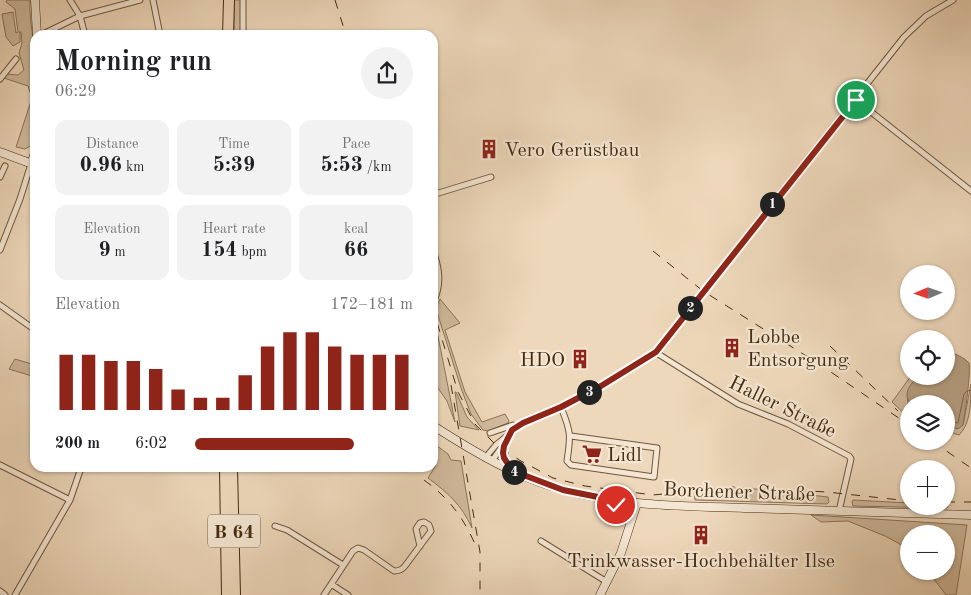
<!DOCTYPE html>
<html lang="en">
<head>
<meta charset="utf-8">
<style>
  body { margin:0; font-family:"Old Standard TT",serif; background:#f2f2f2; color:#202124; height:100vh; display:flex; flex-direction:column; font-size:19px; white-space:nowrap }
  * { box-sizing:border-box; margin:0 }
  p { font-size:16px; color:#757577 }
  .icon { flex:none; width:28px; height:28px; fill:none; stroke:currentColor; stroke-width:2; stroke-linecap:round; stroke-linejoin:round }
  .map { position:relative; flex:1; overflow:hidden }
  .sheet { position:absolute; left:30px; top:30px; width:408px; height:442px; display:flex; flex-direction:column; background:#fff; border-radius:15px; box-shadow:0 1px 4px #0004 }
  .sheet>* { flex:none }
  .needle { width:32px; rotate:268deg }
  .fabs { position:absolute; left:900px; top:265px; display:grid; gap:10px }
  .fabs a { display:grid; place-items:center; width:55px; height:55px; border-radius:50%; background:#fff; box-shadow:0 1px 4px #0004; font-size:25px }
  .pin { position:absolute; display:grid; place-items:center; width:42px; height:42px; color:#fff; margin:-21px; border:2px solid #fff; border-radius:50%; box-shadow:0 1px 5px #0007 }
  .km { position:absolute; width:25px; height:25px; margin:-12px; border-radius:50%; background:#222; color:#fff; font-size:14px; line-height:25px; text-align:center }
  .round { display:grid; place-items:center; flex:none; width:52px; height:52px; border-radius:26px; background:#f2f2f2 }
  .overview { display:flex; align-items:center; justify-content:space-between; height:85px; padding:0 25px }
  h1 { font-size:28px; font-weight:800; line-height:38px }
  .stats { display:grid; grid-template-columns:repeat(3,1fr); gap:8px; height:85px; padding:5px 25px }
  .stats div { display:grid; align-content:center; border-radius:12px; background:#f2f2f2; text-align:center }
  .stats b { font-size:21px; font-weight:800 }
  .stats small { font-size:14px; font-weight:400 }
  .stats p { font-size:14px }
  .chart { height:140px; padding:10px 25px }
  .chart p { display:flex; justify-content:space-between }
  .chart svg { width:100%; height:90px; margin-top:5px; stroke:#8f2418; stroke-width:6 }
  ul { padding:0 25px; list-style:none; font-size:16px }
  li { display:grid; grid-template-columns:80px 60px 1fr; align-items:center; height:38px }
  li i { height:12px; border-radius:6px; background:#8f2418 }
  .map>svg:first-child { display:block }
  .green { fill:#d1bb9e; stroke:#8c7457 }
  .water { fill:#b59e81; stroke:#897054 }
  .lines { fill:none; stroke-linecap:round; stroke-linejoin:round }
  .shore { stroke:#7e6548; stroke-width:1 }
  .street-casing { stroke:#70573b; stroke-width:7 }
  .secondary-casing { stroke:#462c10; stroke-width:9 }
  .highway-casing { stroke:#462c10; stroke-width:12 }
  .street { stroke:#f4e6d3; stroke-width:5 }
  .secondary { stroke:#f4e6d3; stroke-width:8 }
  .highway { stroke:#eed8bb; stroke-width:10 }
  .rail { stroke:#462c10; stroke-width:1; stroke-dasharray:9 9; stroke-linecap:butt }
  .route-casing { stroke:#fff; stroke-width:10 }
  .route { stroke:#8f2418; stroke-width:6 }
  .labels { text-anchor:middle; stroke-width:4.5; stroke-linejoin:round; paint-order:stroke }
  .shield { fill:#f4e6d3; stroke:#7a644a; stroke-width:1 }
  .shield-label { font-size:19px; font-weight:bold; fill:#462c10 }
  .poi-label { font-size:20px; fill:#462c10; stroke:#f4e6d3; text-anchor:start }
  .street-label { font-size:20px; fill:#462c10; stroke:#f4e6d3 }
</style>
</head>
<body>
<div class="map">
<svg width="971" height="595" viewBox="0 0 971 595">
  <rect width="100%" height="100%" fill="#eed8bb"/>
  <filter id="stains"><feTurbulence type="fractalNoise" baseFrequency=".004" numOctaves="4"/><feColorMatrix values="0 0 0 0 .2 0 0 0 0 .09 0 0 0 0 .02 0 0 0 .5 -.17"/></filter>
  <radialGradient id="worn" r=".72"><stop offset=".6" stop-color="#630" stop-opacity="0"/><stop offset="1" stop-color="#630" stop-opacity=".3"/></radialGradient>
  <path class="green" d="M 7,0 L 30,0 C 29,20 34,39 35,59 C 37,87 36,117 32,145 L 25,149 L 16,147 L 32,98 L 28,86 L 4,78 L 6,74 L 18,75 L 24,70 L 19,53 L 22,43 L 21,32 L 19,32 L 20,33 L 20,42 L 13,46 L 6,37 L 2,14 L 13,12 L 16,33 L 18,32 L 15,9 L 6,2 Z
    M 234,0 L 241,0 L 241,35 L 234,35 Z
    M 440,299 L 460,323 L 445,330 L 465,392 L 482,422 L 505,414 L 509,421 L 508,423 L 488,431 L 483,430 L 471,414 L 462,391 L 436,309 Z
    M 432,315 L 436,326 L 455,422 L 447,401 L 433,381 Z
    M 15,359 L 35,365 L 35,377 L 9,369 Z
    M 911,376 L 918,376 C 915,381 910,385 908,390 C 906,393 909,411 909,418 L 892,402 Z
    M 971,384 C 971,400 971,424 959,435 L 946,431 L 946,425 L 951,428 L 963,425 Z
    M 455,392 L 456,392 L 467,417 L 479,430 L 460,426 Z
    M 433,443 L 448,454 L 451,460 L 461,461 L 472,528 C 461,504 448,493 428,478 L 436,465 L 433,462 Z
    M 728,488 L 756,489 L 828,497 L 829,502 L 827,504 L 695,500 L 694,493 Z
    M 853,500 L 909,503 L 909,506 L 946,506 L 946,505 L 948,506 L 947,508 L 853,506 L 852,502 Z
    M 811,515 L 967,525 L 956,595 L 946,595 L 928,571 L 946,571 L 946,534 L 909,534 L 909,549 L 885,536 L 848,521 L 821,522 Z"/>
  <path class="water" d="M 946,351 L 949,351 C 955,354 965,358 969,363 C 971,372 965,414 963,425 L 958,429 L 946,425 L 946,404 L 910,404 C 903,391 910,386 918,376 L 946,376 Z"/>
  <g class="lines">
    <path class="shore" d="M 946,421 L 958,423 L 964,394 L 967,391 L 971,390"/>
    <defs>
      <path id="street" d="M 70,0 L 80,16 L 85,35
        M 153,0 L 160,35
        M 45,33 L 80,16 L 140,0
        M 243,35 L 243,0
        M 0,79 L 16,59
        M 856,100 L 971,191
        M 0,177 L 5,166
        M 432,195 L 491,177
        M 432,247 C 439,267 443,284 432,305
        M 0,250 L 20,199 L 31,164
        M 0,305 L 35,330
        M 655,352 L 738,404 L 788,424 L 849,456 L 851,459 L 839,511
        M 561,407 C 571,432 571,435 567,461 L 571,465 L 654,477 L 657,448 L 571,436
        M 490,433 L 513,425 L 515,428
        M 504,446 L 504,458 L 512,470
        M 485,458 L 496,445 L 523,423 L 561,407 L 601,386 L 655,352 L 904,37 L 926,16 L 953,0
        M 492,461 L 510,435
        M 0,465 L 70,500
        M 275,526 L 287,530 L 343,565
        M 541,541 L 607,582
        M 331,584 L 348,595
        M 0,591 L 5,595
        M 15,595 L 70,500 L 81,468
        M 324,595 L 353,551 L 358,548 L 364,550 L 394,571 C 399,571 402,570 405,566 L 431,531 L 429,525 L 424,522 L 420,523 L 416,529 L 420,546"/>
      <path id="secondary" d="M 35,0 L 37,35
        M 0,152 L 35,165
        M 31,164 L 35,153
        M 432,425 C 474,452 516,477 564,490 C 622,506 684,506 744,508 C 820,510 895,513 971,515
        M 610,500 L 621,510 L 629,521
        M 600,595 L 621,553 L 637,503"/>
      <path id="highway" d="M 228,35 L 229,0
        M 225,468 L 227,595
        M 232,468 L 235,595"/>
    </defs>
    <use href="#street" class="street-casing"/>
    <use href="#secondary" class="secondary-casing"/>
    <use href="#highway" class="highway-casing"/>
    <use href="#street" class="street"/>
    <use href="#secondary" class="secondary"/>
    <use href="#highway" class="highway"/>
    <path class="rail" d="M 335,0 L 346,35
      M 653,251 L 703,291 L 819,364 L 909,425
      M 432,306 L 458,392 L 475,424 L 496,445 L 521,461 L 553,478 L 585,486 L 653,495 L 734,487 L 827,492 L 909,501
      M 830,346 L 898,411
      M 451,385 L 480,552 L 480,595
      M 932,441 L 971,468
      M 424,480 C 448,497 463,517 475,544
      M 946,502 L 971,502"/>
  </g>
  <g class="lines">
    <defs>
      <path id="route" d="M 616,505 L 608,499 L 563,490 L 513,471 L 504,458 L 503,453 L 504,446 L 512,430 L 523,423 L 561,407 L 601,386 L 656,352 L 856,100"/>
    </defs>
    <use href="#route" class="route-casing"/>
    <use href="#route" class="route"/>
  </g>
  <defs>
    <symbol id="building-bare" viewBox="-9 -9 18 18"><path d="M-4-6H4V6H1V3H-1V6H-4ZM-2.5-4.3h1.7v1.8h-1.7ZM.8-4.3h1.7v1.8H.8ZM-2.5-1h1.7V.8h-1.7ZM.8-1h1.7V.8H.8Z" fill="#8f2418" stroke="#f4e6d3" stroke-width="2.5" paint-order="stroke"/></symbol>
    <symbol id="supermarket-bare" viewBox="-9 -9 18 18"><path d="M-6-5.5h2.5l.6 2H6L4.5 2H-2.5L-4.4-4H-6ZM-1.5 3.2a1.3 1.3 0 1 0 .1 0ZM3 3.2a1.3 1.3 0 1 0 .1 0Z" fill="#8f2418" stroke="#f4e6d3" stroke-width="2.5" paint-order="stroke"/></symbol>
  </defs>
  <g fill-rule="evenodd">
    <use href="#building-bare" x="475" y="135" width="28" height="28"/>
    <use href="#building-bare" x="718" y="334" width="28" height="28"/>
    <use href="#building-bare" x="566" y="345" width="28" height="28"/>
    <use href="#supermarket-bare" x="578" y="440" width="28" height="28"/>
    <use href="#building-bare" x="687" y="521" width="28" height="28"/>
  </g>
  <g class="labels">
    <rect class="shield" x="208" y="514.5" width="52" height="33" rx="4"/>
    <g class="shield-label">
      <text x="234" y="538">B 64</text>
    </g>
    <g class="poi-label">
      <text x="504" y="156">Vero Gerüstbau</text>
      <text x="747" y="343">Lobbe<tspan x="747" dy="23">Entsorgung</tspan></text>
      <text x="565" y="366" text-anchor="end">HDO</text>
      <text x="607" y="461">Lidl</text>
      <text x="701" y="567" text-anchor="middle">Trinkwasser-Hochbehälter Ilse</text>
    </g>
    <g class="street-label">
      <text transform="translate(783 406) rotate(26)" y="7">Haller Straße</text>
      <text transform="translate(739 491) rotate(2)" y="7">Borchener Straße</text>
    </g>
  </g>
  <rect width="100%" height="100%" filter="url(#stains)"/>
  <rect width="100%" height="100%" fill="url(#worn)"/>
</svg>
<div class="fabs">
<a><svg class="needle" viewBox="-14 -14 28 28"><path d="M0-13l5 13h-10z" fill="#e53935"/><path d="M0 13l5-13h-10z" fill="#757577"/></svg></a>
<a><svg class="icon" aria-label="locate" viewBox="0 0 24 24"><circle cx="12" cy="12" r="6"/><path d="M12 2v4M12 18v4M2 12h4M18 12h4"/></svg></a>
<a><svg class="icon" aria-label="layers" viewBox="0 0 24 24"><path d="M12 4l9 5-9 5-9-5zM3 14l9 5 9-5"/></svg></a>
<a>+</a>
<a>−</a>
</div>
<div class="pin" style="left:856px;top:100px;background:#1e9e55"><svg class="icon" aria-label="arrive" viewBox="0 0 24 24"><path d="M6 21V4h12l-3 4 3 4H6"/></svg></div>
<div class="pin" style="left:616px;top:505px;background:#d93025"><svg class="icon" aria-label="check" viewBox="0 0 24 24"><path d="M5 12l5 5 9-10"/></svg></div>
<b class="km" style="left:772px;top:204px">1</b>
<b class="km" style="left:690px;top:308px">2</b>
<b class="km" style="left:589px;top:392px">3</b>
<b class="km" style="left:514px;top:472px">4</b>
<section class="sheet">
<div class="overview"><div><h1>Morning run</h1><p>06:29</p></div><a class="round"><svg class="icon" aria-label="share" viewBox="0 0 24 24"><path d="M12 15V3M7 8l5-5 5 5M5 13v7h14v-7"/></svg></a></div>
<div class="stats">
<div><p>Distance</p><b>0.96<small> km</small></b></div>
<div><p>Time</p><b>5:39</b></div>
<div><p>Pace</p><b>5:53<small> /km</small></b></div>
</div>
<div class="stats">
<div><p>Elevation</p><b>9<small> m</small></b></div>
<div><p>Heart rate</p><b>154<small> bpm</small></b></div>
<div><p>kcal</p><b>66</b></div>
</div>
<div class="chart"><p><span>Elevation</span>172–181 m</p>
<svg viewBox="0 0 160 44" preserveAspectRatio="none"><path d="M5 44V17M15 44V17M25 44V20M35 44V20M45 44V24M55 44V34M65 44V38M75 44V38M85 44V27M95 44V13M105 44V6M115 44V6M125 44V13M135 44V17M145 44V17M155 44V17"/></svg>
</div>
<ul>
<li><b>200 m</b>6:02<i style="width:73%"></i></li>
</ul>
</section>
</div>
</body>
</html>
